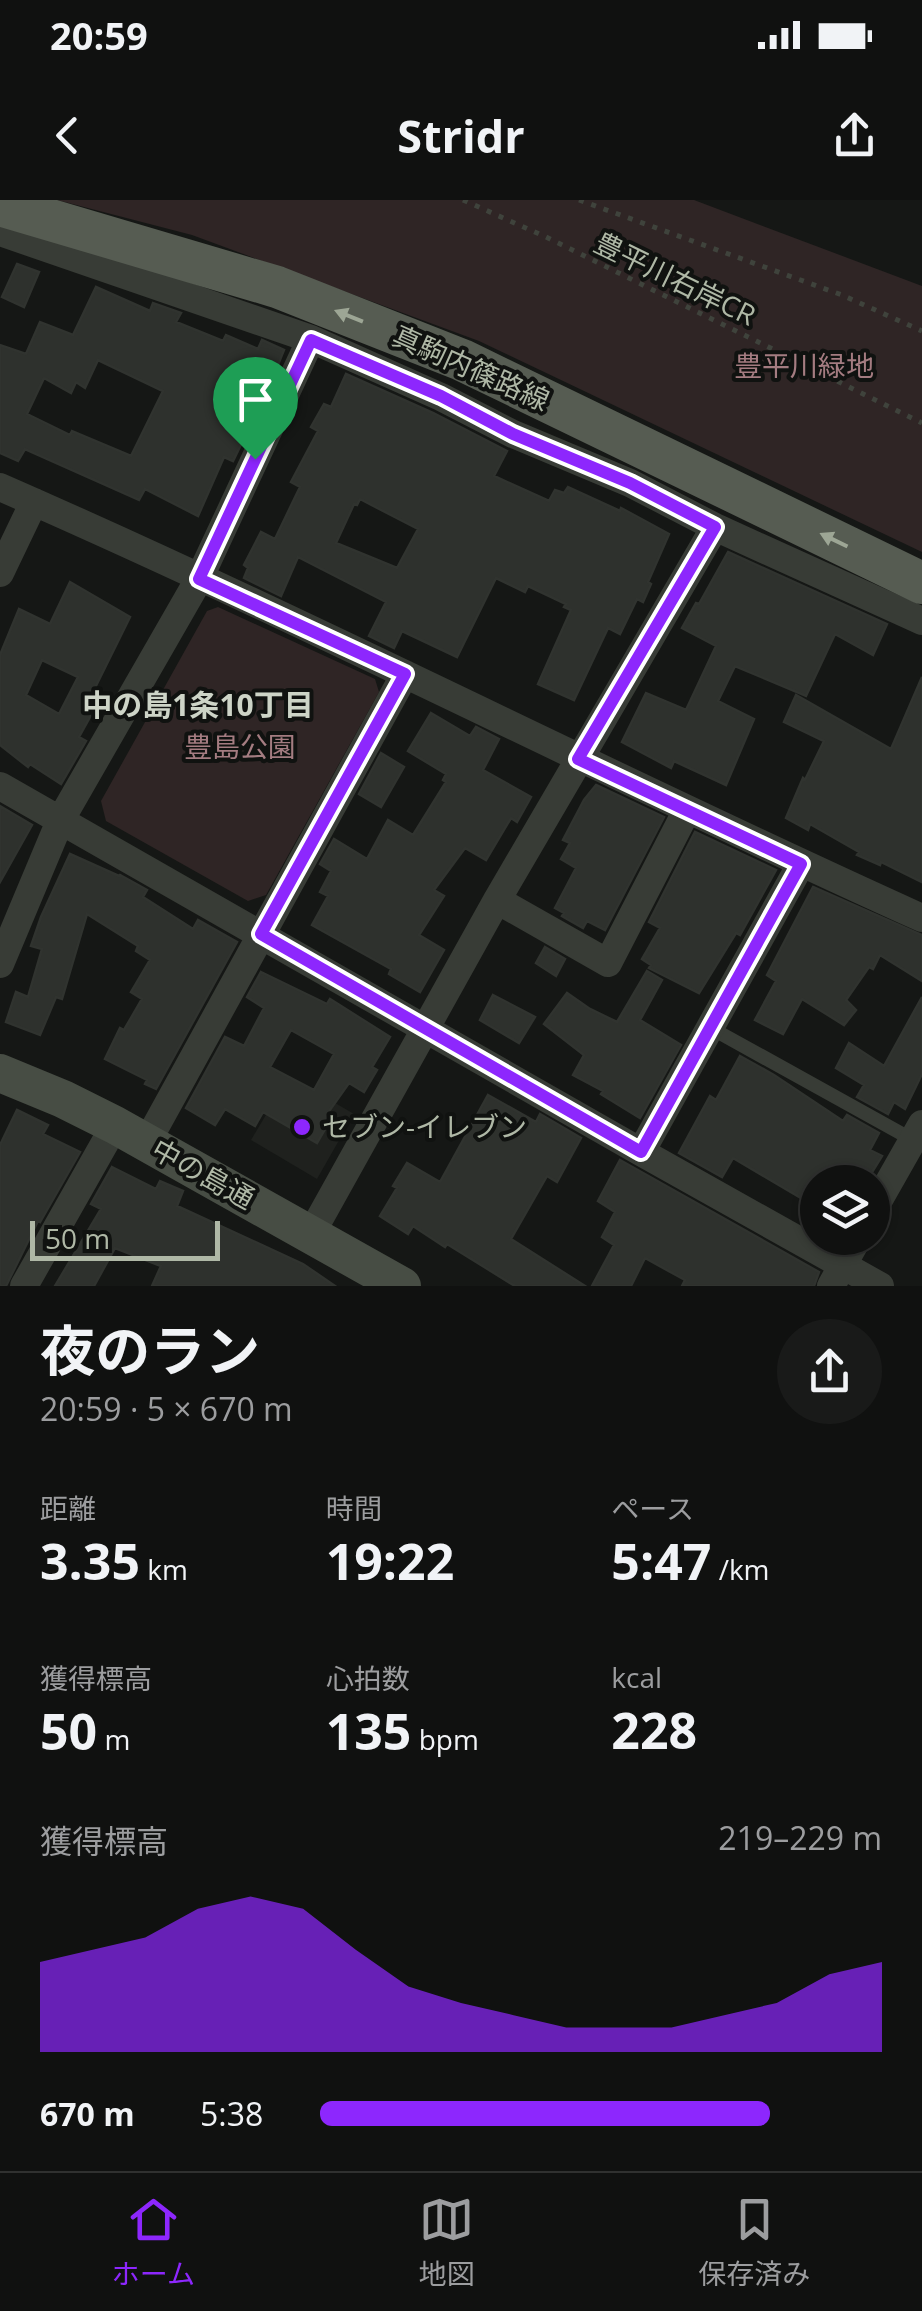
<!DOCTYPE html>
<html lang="ja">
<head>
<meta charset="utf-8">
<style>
  body { margin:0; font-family:"Open Sans","Noto Sans JP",sans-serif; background:#191a19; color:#f1f3f6; height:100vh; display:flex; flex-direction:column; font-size:38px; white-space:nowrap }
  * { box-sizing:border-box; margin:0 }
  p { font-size:32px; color:#9c9d9f }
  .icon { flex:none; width:55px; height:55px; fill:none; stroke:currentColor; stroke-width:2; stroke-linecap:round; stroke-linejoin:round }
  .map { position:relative; height:1086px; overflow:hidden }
  .sheet { display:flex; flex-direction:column; background:#101110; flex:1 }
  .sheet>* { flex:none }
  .buttons { position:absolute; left:800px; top:965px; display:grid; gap:20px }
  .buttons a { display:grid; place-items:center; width:90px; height:90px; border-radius:50%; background:#101110; box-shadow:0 2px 8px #0004,0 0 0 2px #303130; font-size:50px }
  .scale { position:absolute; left:30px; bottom:25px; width:190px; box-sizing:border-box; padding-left:10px; border:5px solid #afb8a6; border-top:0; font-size:28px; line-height:35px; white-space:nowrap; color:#afb8a6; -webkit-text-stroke:8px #101210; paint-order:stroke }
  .pin { position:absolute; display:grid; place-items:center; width:85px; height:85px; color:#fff; margin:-102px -42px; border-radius:50% 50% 50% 0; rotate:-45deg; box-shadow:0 0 10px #0007 }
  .pin .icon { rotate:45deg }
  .round { display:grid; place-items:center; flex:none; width:105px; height:105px; border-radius:52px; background:#191a19 }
  .headline { display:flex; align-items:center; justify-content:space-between; height:170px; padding:0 40px }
  h1 { font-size:55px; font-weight:700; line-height:75px }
  .figures { display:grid; grid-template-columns:repeat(3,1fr); gap:15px; height:170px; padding:10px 40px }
  .figures div { display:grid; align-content:center }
  .figures b { font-size:50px; font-weight:700 }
  .figures small { font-size:28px; font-weight:400 }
  .figures p { font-size:28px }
  .chart { height:280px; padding:20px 40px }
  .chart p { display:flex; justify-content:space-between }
  .chart svg { width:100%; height:180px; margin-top:10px; fill:#8d27fd; opacity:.7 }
  ul { padding:0 40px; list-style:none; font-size:32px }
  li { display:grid; grid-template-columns:160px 120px 1fr; align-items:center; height:75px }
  li i { height:25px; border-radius:12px; background:#8d27fd }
  .status { display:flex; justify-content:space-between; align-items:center; height:70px; padding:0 50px; background:#101110; direction:ltr }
  .status svg { height:28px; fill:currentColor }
  header { display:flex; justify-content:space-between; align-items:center; height:130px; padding:0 40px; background:#101110; font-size:45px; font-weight:700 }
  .tab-bar { display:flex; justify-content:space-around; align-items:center; height:140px; border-top:2px solid #303130; background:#101110; font-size:28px; color:#9c9d9f }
  .tab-bar a { display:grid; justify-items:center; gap:5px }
  .tab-bar .on { color:#8d27fd }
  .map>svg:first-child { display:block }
  .built { fill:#1f211e }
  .green { fill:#2f2525 }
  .building { fill:#2e312d; stroke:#30332f; stroke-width:2.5; fill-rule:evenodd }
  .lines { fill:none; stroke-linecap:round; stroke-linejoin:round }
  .path { stroke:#3f433c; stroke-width:5; stroke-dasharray:5 8; stroke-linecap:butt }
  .lane { stroke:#383c36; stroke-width:14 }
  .street { stroke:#383c36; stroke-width:28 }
  .secondary { stroke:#474d44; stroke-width:38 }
  .primary { stroke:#565c52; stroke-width:42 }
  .oneway { fill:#9da695 }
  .route-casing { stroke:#fff; stroke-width:20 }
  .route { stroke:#8d27fd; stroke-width:12 }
  .poi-dot { fill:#8d27fd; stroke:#101210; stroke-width:4 }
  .labels { text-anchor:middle; stroke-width:8; stroke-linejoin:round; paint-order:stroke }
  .street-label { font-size:28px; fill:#afb8a6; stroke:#101210 }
  .park-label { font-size:28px; fill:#a47c81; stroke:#101210 }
  .poi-label { font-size:28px; fill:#afb8a6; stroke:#101210; text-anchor:start }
  .neighbourhood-label { font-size:30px; font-weight:bold; fill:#cdd4c7; stroke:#101210 }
</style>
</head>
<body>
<div class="status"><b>20:59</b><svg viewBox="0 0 49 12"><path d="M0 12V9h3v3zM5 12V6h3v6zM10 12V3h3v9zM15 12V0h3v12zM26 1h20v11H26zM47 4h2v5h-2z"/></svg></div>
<header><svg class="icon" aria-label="back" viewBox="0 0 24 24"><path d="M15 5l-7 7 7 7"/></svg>Stridr<svg class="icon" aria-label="share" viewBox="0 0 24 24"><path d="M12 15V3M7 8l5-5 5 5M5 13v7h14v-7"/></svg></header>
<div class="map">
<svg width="922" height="1086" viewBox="0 0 922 1086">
  <rect width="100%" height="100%" fill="#151715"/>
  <path class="built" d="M 289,876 L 354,914 L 317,979 L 251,940 Z"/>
  <path class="green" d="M 57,0 L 694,0 L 922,86 L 922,352 L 479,141 L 192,35 Z
    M 218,407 L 375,479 L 379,492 L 266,695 L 248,701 L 106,621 L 101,601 L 207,411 Z"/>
  <path class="building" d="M 17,64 L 39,72 L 24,107 L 2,97 Z
    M 96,87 L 150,111 L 153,103 L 181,113 L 176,122 L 223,141 L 226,135 L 258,149 L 262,140 L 284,150 L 269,187 L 233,261 L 224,257 L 198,316 L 145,289 L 139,300 L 25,249 L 18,261 L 0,253 L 0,145 L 26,154 L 40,122 L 73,135 ZM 98,160 L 163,191 L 131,256 L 72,231 L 70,235 L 27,214 L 44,178 L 71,193 L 76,182 L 85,188 Z
    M 346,174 L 433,213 L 507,251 L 494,276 L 549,301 L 555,290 L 564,293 L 568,287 L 620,311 L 621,308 L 669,334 L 648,382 L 651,384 L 643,402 L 637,399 L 620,434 L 608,428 L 574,500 L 538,484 L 571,410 L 564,407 L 566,404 L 528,386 L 525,392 L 496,378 L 457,457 L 402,431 L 394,448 L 369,436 L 386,402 L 298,357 L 281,396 L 244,378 L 248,368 L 244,365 L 261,332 L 275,339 L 300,287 L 291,282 L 318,231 L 311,227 L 324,204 L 331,207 ZM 360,299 L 418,329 L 397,368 L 336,343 L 354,304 L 357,305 Z
    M 728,352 L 887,424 L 873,455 L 835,434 L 806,496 L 735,466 L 718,501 L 754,519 L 726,585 L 674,561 L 671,568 L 622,542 L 646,493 L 686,510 L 716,446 L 682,428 L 696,403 L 699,404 Z
    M 70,382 L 130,417 L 87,504 L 95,508 L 79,537 L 86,541 L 61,584 L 30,564 L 28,567 L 0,545 L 0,455 L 19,409 L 50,424 ZM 42,460 L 78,477 L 59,514 L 26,495 Z
    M 922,477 L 922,682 L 881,662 L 880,665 L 857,655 L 859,652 L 810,624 L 808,630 L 786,618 L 803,578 L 805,580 L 824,541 L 784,522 L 796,495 L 891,549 Z
    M 431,513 L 470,536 L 476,527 L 499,539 L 483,570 L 531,597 L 517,622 L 511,618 L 486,660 L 465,648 L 434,690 L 444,696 L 419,735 L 444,750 L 420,792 L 389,774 L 391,769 L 312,725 L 328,696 L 320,692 L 331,671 L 320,664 L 334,639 L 367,659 L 388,620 L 413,635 L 446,582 L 443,580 L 446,574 L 408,551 Z
    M 381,553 L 404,567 L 381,607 L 359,594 Z
    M 596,585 L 664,617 L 605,730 L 587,721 L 583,728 L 562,716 L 564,713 L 555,708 L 576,668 L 561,659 L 570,643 L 563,640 L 584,600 Z
    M 0,606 L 32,625 L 0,682 Z
    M 695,632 L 776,670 L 740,735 L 736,733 L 699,793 L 649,768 L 651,765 L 642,759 L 660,728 L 649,722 Z
    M 70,654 L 119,676 L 120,675 L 147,690 L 143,697 L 193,729 L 198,720 L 237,742 L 156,889 L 145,884 L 147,880 L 105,859 L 120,828 L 124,830 L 142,799 L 131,792 L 150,760 L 136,751 L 138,746 L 87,714 L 62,799 L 56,797 L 40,835 L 6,822 L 16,792 L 28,797 L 42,749 L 31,746 L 41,717 Z
    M 813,687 L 922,735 L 922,781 L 880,755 L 873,769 L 869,767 L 846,800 L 856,810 L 844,825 L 802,799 L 783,834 L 755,820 L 776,781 L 767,775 Z
    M 545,747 L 565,759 L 556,776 L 536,763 Z
    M 647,771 L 662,780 L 640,820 L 681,845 L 640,918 L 601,894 L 603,891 L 573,875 L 584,855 L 544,824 L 567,793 L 590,809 L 617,822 Z
    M 261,772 L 327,804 L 330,799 L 390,837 L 372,867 L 377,870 L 364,892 L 349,883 L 327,914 L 332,917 L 317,943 L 263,912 L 255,926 L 225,909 L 215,925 L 186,908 L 225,837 L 244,846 L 264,808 L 247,797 ZM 291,830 L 334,854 L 314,890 L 270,867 Z
    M 493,795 L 535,817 L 519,843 L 480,820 Z
    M 922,797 L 922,874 L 905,909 L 894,902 L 888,914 L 857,897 L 864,885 L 836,868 L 849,843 L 884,866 Z
    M 740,856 L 774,875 L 843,921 L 847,915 L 879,933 L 870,950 L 882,956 L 866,982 L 818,982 L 818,1008 L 733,958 L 722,977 L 679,953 L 710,896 L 716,900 Z
    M 488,895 L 536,922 L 540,914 L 581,938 L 557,982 L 547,976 L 511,1039 L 585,1086 L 515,1086 L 447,1044 L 445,1047 L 413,1026 L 408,1034 L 380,1016 L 397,988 L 393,986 L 407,963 L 440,982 Z
    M 17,910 L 48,925 L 43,934 L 80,952 L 40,1022 L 38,1021 L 6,1086 L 0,1086 L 0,945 Z
    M 620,960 L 819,1072 L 814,1086 L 682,1086 L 685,1080 L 645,1058 L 631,1086 L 592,1086 L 614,1045 L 602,1037 L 615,1012 L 598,1001 Z
    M 112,967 L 156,989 L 160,981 L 183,991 L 177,1006 L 303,1064 L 335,1086 L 152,1086 L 161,1066 L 115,1048 L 94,1086 L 55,1086 L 101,1009 L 91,1004 Z"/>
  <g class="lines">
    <path class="path" d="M 463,0 L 546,37 L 922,223
      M 579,0 L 842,95 L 922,131"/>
    <path class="lane" d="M 709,827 L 913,940"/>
    <path class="street" d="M 0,32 L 311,139 L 441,197 L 513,234 L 630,283 L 715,327 L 922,421
      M 0,287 C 311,423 613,579 922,718
      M 0,373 L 34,302
      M 0,586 L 641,952 L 880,1086
      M 497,700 L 608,763 L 687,610
      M 0,764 L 60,621 L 199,379 L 311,139
      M 147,942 L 405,474
      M 641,952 L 801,664
      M 872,1012 L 922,924
      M 311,1034 L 497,700 L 715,327
      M 24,1086 L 115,925
      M 831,1086 L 858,1038"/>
    <path class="secondary" d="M 0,873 L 63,899 L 115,925 L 402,1086"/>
    <path class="primary" d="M 0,5 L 277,87 L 462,160 L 922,383"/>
  </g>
  <defs><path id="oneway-solid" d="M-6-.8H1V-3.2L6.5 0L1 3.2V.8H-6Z" transform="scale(2.5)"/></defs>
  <g class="oneway">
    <use href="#oneway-solid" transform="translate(349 116) rotate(-158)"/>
    <use href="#oneway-solid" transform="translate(834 340) rotate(-154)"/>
  </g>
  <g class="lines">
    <defs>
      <path id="route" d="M 311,140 L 441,196 L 513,234 L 630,283 L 715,327 L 578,559 L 801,664 L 641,952 L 261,734 L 405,474 L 199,379 Z"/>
    </defs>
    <use href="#route" class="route-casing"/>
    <use href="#route" class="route"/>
  </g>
  <circle class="poi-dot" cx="302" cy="927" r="10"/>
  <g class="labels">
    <g class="street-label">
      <text transform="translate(675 79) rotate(26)" y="10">豊平川右岸CR</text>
      <text transform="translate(471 168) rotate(24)" y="10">真駒内篠路線</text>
      <text transform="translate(203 974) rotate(29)" y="10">中の島通</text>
    </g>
    <g class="park-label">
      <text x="804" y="176">豊平川緑地</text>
      <text x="240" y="557">豊島公園</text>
    </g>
    <g class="poi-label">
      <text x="322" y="937">セブン-イレブン</text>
    </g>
    <g class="neighbourhood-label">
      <text x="198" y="516">中の島1条10丁目</text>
    </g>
  </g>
</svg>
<div class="buttons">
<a><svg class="icon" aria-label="layers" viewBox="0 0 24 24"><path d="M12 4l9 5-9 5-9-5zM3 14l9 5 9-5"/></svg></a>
</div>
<div class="scale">50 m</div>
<div class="pin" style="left:255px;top:259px;background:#1e9e55"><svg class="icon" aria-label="arrive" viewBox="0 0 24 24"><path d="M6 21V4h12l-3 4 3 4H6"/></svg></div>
</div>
<section class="sheet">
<div class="headline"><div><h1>夜のラン</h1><p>20:59 · 5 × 670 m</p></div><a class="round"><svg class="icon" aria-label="share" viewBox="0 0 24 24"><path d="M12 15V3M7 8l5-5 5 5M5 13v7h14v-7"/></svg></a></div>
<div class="figures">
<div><p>距離</p><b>3.35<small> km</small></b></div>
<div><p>時間</p><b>19:22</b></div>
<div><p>ペース</p><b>5:47<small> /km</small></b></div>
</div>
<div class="figures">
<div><p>獲得標高</p><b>50<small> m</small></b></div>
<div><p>心拍数</p><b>135<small> bpm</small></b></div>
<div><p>kcal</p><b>228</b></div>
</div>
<div class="chart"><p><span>獲得標高</span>219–229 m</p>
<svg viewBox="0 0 160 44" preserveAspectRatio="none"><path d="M0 44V22L10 19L20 16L30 9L40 6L50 9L60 19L70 28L80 32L90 35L100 38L110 38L120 38L130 35L140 32L150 25L160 22V44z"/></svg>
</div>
<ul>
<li><b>670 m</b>5:38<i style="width:80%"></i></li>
</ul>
</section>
<nav class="tab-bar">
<a class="on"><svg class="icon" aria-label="home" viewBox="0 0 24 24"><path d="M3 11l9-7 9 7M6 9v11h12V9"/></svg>ホーム</a>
<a><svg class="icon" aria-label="map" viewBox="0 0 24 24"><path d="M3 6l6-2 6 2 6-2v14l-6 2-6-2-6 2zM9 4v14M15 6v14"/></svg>地図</a>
<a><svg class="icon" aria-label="saved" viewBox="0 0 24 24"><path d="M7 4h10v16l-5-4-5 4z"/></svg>保存済み</a>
</nav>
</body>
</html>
